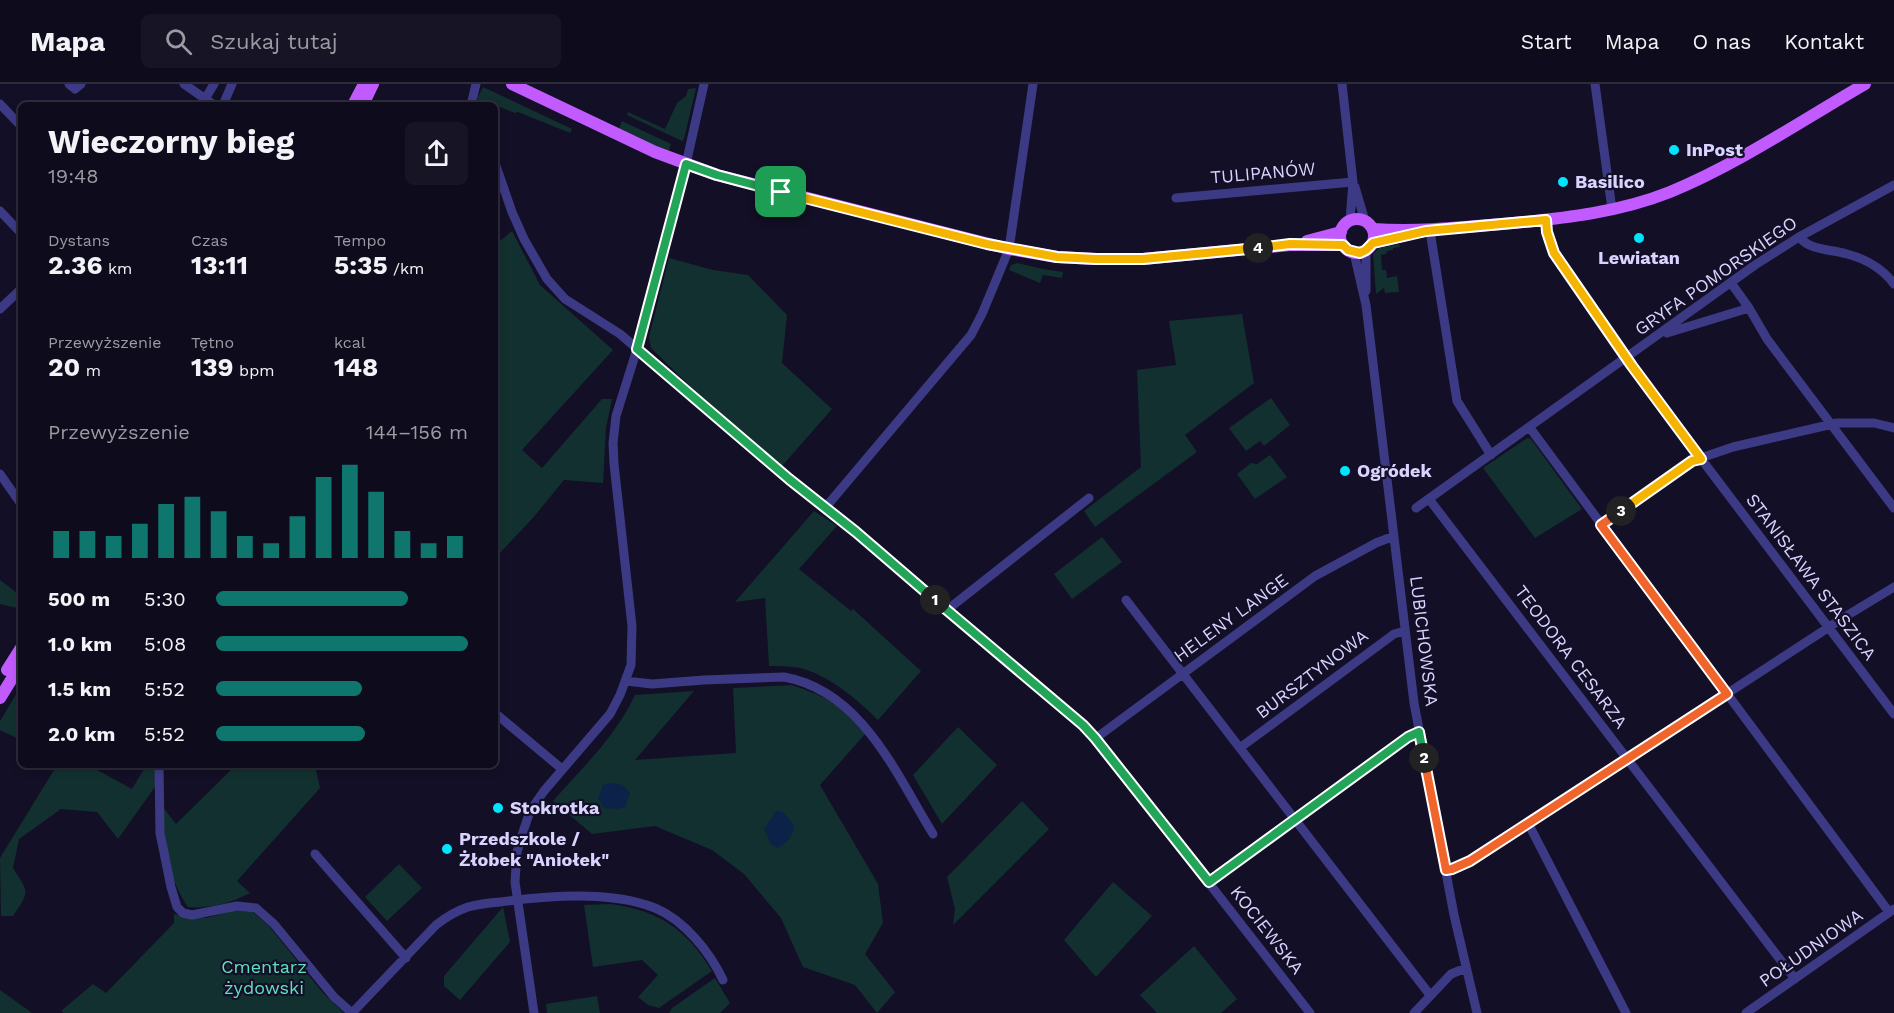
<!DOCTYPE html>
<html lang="pl">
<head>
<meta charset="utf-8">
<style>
  body { margin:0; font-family:"Work Sans",sans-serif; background:#171425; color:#f1f3f6; height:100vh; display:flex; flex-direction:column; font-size:22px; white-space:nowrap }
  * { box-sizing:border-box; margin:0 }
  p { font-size:20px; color:#9b9ba3 }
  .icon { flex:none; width:33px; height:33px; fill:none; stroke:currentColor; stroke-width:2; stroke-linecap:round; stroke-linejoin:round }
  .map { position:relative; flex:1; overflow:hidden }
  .side { position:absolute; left:18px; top:18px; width:480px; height:666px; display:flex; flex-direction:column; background:#0e0b1c; border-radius:9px; box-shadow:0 3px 9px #0003,0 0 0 2px #2e2b3b }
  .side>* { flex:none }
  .pin { position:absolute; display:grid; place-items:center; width:51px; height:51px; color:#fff; margin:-26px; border-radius:12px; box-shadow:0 3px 9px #0006 }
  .km { position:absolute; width:30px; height:30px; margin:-15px; border-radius:50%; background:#222; color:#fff; font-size:16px; line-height:30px; text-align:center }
  .round { display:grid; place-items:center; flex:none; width:63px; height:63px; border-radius:9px; background:#171425 }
  .overview { display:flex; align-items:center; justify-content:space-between; height:102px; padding:0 30px }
  h1 { font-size:33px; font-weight:700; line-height:45px }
  .figures { display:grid; grid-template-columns:repeat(3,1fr); gap:9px; height:102px; padding:6px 30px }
  .figures div { display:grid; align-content:center }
  .figures b { font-size:26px; font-weight:700 }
  .figures small { font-size:16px; font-weight:400 }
  .figures p { font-size:16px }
  .chart { height:168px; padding:12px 30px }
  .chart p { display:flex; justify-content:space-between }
  .chart svg { width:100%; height:108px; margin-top:6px; stroke:#0f766e; stroke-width:6 }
  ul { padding:0 30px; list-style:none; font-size:20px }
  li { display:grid; grid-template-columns:96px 72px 1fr; align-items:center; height:45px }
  li i { height:15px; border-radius:8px; background:#0f766e }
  header { display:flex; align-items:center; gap:36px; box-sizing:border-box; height:84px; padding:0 30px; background:#0e0b1c; border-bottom:2px solid #2e2b3b }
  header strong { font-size:28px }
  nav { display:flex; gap:33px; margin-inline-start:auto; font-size:21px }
  .search { width:420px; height:54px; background:#171425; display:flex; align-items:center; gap:15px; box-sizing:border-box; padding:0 21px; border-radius:9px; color:#9b9ba3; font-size:22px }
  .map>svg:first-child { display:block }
  .green { fill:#12302f }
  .water { fill:#0c2248 }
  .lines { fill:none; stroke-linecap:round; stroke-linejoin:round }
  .minor { stroke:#3d3a85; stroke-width:9 }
  .major { stroke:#c25bff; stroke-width:12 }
  .split-1-casing { stroke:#fff; stroke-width:12 }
  .split-2-casing { stroke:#fff; stroke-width:12 }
  .split-3-casing { stroke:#fff; stroke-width:12 }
  .split-4-casing { stroke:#fff; stroke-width:12 }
  .split-5-casing { stroke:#fff; stroke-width:12 }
  .split-1 { stroke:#22a559; stroke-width:8 }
  .split-2 { stroke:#22a559; stroke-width:8 }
  .split-3 { stroke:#f0652b; stroke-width:8 }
  .split-4 { stroke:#f5b400; stroke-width:8 }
  .split-5 { stroke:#f5b400; stroke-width:8 }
  .poi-dot { fill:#00e5ff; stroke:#130f26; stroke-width:2 }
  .labels { text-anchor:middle; stroke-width:4.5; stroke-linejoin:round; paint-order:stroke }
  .poi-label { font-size:18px; font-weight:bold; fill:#d9d4ff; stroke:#130f26; text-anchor:start }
  .street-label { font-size:18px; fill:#d9d4ff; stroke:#130f26 }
  .park-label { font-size:18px; fill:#5fe0c0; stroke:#130f26 }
</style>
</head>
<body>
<header>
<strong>Mapa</strong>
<div class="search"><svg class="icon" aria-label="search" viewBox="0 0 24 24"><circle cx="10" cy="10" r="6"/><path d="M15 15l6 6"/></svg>Szukaj tutaj</div>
<nav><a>Start</a><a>Mapa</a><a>O nas</a><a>Kontakt</a></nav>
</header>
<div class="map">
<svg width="1894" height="929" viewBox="0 0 1894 929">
  <rect width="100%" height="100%" fill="#130f26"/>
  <path class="green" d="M 483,3 L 572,45 L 570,49 L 518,28 L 515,29 L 497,22 L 495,23 L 495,21 L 478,21 L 478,13 Z
    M 696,4 L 684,55 L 682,57 L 627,31 L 628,28 L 665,45 L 677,19 L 686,12 L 688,5 Z
    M 622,37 L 671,60 L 669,66 L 667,67 L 619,45 Z
    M 512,147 L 540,201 L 613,266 L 522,366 L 542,384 L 602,315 L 612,315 L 606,344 L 603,399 L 564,396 L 532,435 L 495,474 L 495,161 Z
    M 1399,160 L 1400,163 L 1393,164 L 1393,166 L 1387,167 L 1386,170 L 1381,171 L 1382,186 L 1386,186 L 1387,194 L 1397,192 L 1399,208 L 1385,209 L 1384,204 L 1376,210 L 1373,170 L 1379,164 Z
    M 669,174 L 713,186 L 748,191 L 787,231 L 782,279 L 832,325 L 782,382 L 694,306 L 651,264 L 649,253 Z
    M 1017,179 L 1043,185 L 1063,188 L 1062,194 L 1043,191 L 1040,199 L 1009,186 L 1011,181 Z
    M 1242,230 L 1254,299 L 1185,351 L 1197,368 L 1095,443 L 1084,427 L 1141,383 L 1137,286 L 1176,281 L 1169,237 Z
    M 1271,314 L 1290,341 L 1264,362 L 1260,357 L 1246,367 L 1229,344 Z
    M 1527,354 L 1531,355 L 1582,425 L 1535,454 L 1483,384 Z
    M 1270,371 L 1287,393 L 1255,415 L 1237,390 L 1251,379 L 1257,380 Z
    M 814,427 L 837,442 L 799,485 L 851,527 L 853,525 L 921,587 L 878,636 C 857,615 823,586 793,583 C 785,582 777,582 769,582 L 765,514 L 735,518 Z
    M 1102,453 L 1122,478 L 1072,515 L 1054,490 Z
    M 0,496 L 21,512 L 21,525 L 0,520 Z
    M 792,601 C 827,613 841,620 866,649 L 820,701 L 878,800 L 883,839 L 865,870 L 895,908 L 877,929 L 855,901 L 803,883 L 781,834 L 744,790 L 712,766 L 655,742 L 592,750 L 553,717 C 583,683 616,652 635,611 L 694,607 L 635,676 L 736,669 L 733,604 Z
    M 21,602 L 21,656 L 0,646 L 0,637 Z
    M 958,643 L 997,681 L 942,740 L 913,691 Z
    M 57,681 L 88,681 L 132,705 L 144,685 L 143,681 L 156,681 L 157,700 L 118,755 L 97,728 L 61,725 L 19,755 L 13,784 C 29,809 30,807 13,832 L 1,832 L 0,774 Z
    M 236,681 L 315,681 L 320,704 L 237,797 L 250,809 C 231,819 209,825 188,823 C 168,795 164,756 162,722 L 176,740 Z
    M 1022,717 L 1049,745 L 953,841 L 955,825 L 947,793 Z
    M 399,780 L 422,804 L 387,837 L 365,813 Z
    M 1113,798 L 1152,832 L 1096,893 L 1064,856 Z
    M 611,820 C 660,827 686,845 712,887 L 659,924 L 648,921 L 638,913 L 658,891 L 642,876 L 593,883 L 584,821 Z
    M 503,823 L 510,858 L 460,916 L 444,902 L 444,892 Z
    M 236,826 L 253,828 L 269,842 L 323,909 L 344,929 L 64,929 L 61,927 L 93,900 L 106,909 L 174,839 L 174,830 L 206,834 Z
    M 1194,862 L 1237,915 L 1221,929 L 1157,929 L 1140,911 Z
    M 715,894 L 730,919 L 720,929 L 669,929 L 672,924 Z
    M 0,906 L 32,929 L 0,929 Z
    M 597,912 L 600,929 L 547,929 L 546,920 Z"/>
  <path class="water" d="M 612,699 L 623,701 L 630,709 L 625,723 L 618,725 L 604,724 L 598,714 L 603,701 Z
    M 776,727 L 783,728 L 794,741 C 794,753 787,758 778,764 L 771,760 L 764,745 Z"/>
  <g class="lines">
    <path class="minor" d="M 69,0 L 75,5 L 81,0
      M 184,0 L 214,21
      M 1342,0 L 1353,98 L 1350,136
      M 1595,0 L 1612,125
      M 205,15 L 214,0
      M 0,20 L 21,42
      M 223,21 L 232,0
      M 471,21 L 476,0
      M 495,79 L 512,128 L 524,155 L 547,195 L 565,215 L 620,250 L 789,395 L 856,448 L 1083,641 L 1096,654 L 1310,929
      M 1355,103 L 1365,137
      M 1176,114 L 1353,98
      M 0,127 L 21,149
      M 1546,136 L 1547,148 L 1554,169 L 1631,282 L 1894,630
      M 1430,147 L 1457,317 L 1491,371
      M 1799,153 C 1811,167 1830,165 1847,170 C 1866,175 1882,184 1894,200
      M 1354,169 L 1366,221 L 1414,619 L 1454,831 L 1477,929
      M 1731,199 L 1749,224 L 1767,255 L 1894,424
      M 1366,207 L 1366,166
      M 0,225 L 21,205
      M 1667,249 L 1749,224
      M 1530,344 L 1889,828
      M 0,390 L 21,420
      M 1429,415 L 1795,895
      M 825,424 L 971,251 L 982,230 L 1009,165 L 1033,0
      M 1416,424 L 1755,181 L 1799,153 L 1894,101
      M 1601,441 L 1692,377 L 1733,363 L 1837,339 L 1874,339 L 1894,344
      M 1126,516 L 1430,911
      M 947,526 L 1089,414
      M 626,597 L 652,600 L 704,596 L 784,593 C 862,607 896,690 933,750
      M 495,629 L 562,685
      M 1096,654 L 1315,492 L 1376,459 L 1394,452
      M 1241,663 L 1394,550 L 1405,547
      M 159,681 L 160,749 L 171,803 L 177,823 L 183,829 L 192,831 L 237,822 L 256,824 L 274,840 L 334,913 L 352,929
      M 1528,739 L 1626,929
      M 315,770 L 406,874
      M 1446,786 L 1452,785 L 1470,777 L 1843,534 L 1894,503
      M 1209,798 L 1408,653 L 1419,648
      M 352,929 L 436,841 C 446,833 456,827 468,823 C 478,820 489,819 500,818 C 546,812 610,806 655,824 C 684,836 710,868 723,896
      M 534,929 L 515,798 L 517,768 L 523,748 L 530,727 L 544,707 L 610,630 L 620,611 L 631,581 L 632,542 L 614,380 L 613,359 L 616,332 L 637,265 L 686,80 L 704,0
      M 1414,929 L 1451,890 L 1466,884
      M 1746,929 L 1894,825"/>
    <path class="major" d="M 512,0 L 655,68 L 717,91 L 1009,165 L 1057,173 L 1096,175 L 1143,175 L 1290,161 L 1343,161
      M 353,21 L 364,0
      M 363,21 L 373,0
      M1340 152a17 17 0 1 1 34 0a17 17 0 1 1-34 0Z
      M 1373,145 C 1422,148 1465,143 1514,139 C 1566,134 1620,128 1670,108 C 1738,80 1801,37 1865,0
      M 1307,157 L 1341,148
      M 1373,159 L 1407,151
      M 7,586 L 21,564
      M 0,614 L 21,580"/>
  </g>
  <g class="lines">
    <defs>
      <path id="split-1" d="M 781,108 L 717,91 L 686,80 L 637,265 L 789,395 L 856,448 L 935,516"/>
      <path id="split-2" d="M 935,516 L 1083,641 L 1095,654 L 1209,798 L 1408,653 L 1419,648 L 1424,674"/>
      <path id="split-3" d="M 1424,674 L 1446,786 L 1452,785 L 1470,777 L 1727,610 L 1601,441 L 1621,427"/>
      <path id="split-4" d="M 1258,164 L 1290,160 L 1343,161 L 1348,166 L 1360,169 L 1366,166 L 1373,159 L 1426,147 L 1546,136 L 1547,148 L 1554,169 L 1632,282 L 1701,375 L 1692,377 L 1621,427"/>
      <path id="split-5" d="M 781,108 L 987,160 L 1057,173 L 1096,175 L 1143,175 L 1258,164"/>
    </defs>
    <use href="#split-1" class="split-1-casing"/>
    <use href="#split-2" class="split-2-casing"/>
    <use href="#split-3" class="split-3-casing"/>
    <use href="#split-4" class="split-4-casing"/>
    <use href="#split-5" class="split-5-casing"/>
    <use href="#split-1" class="split-1"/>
    <use href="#split-2" class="split-2"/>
    <use href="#split-3" class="split-3"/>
    <use href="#split-4" class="split-4"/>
    <use href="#split-5" class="split-5"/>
  </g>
  <g class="poi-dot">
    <circle cx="1674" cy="66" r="6"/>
    <circle cx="1563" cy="98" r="6"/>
    <circle cx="1639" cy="154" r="6"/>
    <circle cx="1345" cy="387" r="6"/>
    <circle cx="498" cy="724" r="6"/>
    <circle cx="447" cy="765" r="6"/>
  </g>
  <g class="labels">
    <g class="poi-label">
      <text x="1686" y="72">InPost</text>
      <text x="1575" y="104">Basilico</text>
      <text x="1639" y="180" text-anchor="middle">Lewiatan</text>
      <text x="1357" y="393">Ogródek</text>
      <text x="510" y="730">Stokrotka</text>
      <text x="459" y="761">Przedszkole /<tspan x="459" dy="21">Żłobek "Aniołek"</tspan></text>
    </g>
    <g class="street-label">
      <text transform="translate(1263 89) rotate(-5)" y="6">TULIPANÓW</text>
      <text transform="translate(1716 192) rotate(-35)" y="6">GRYFA POMORSKIEGO</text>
      <text transform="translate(1811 493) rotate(53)" y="6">STANISŁAWA STASZICA</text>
      <text transform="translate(1231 534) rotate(-36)" y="6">HELENY LANGE</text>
      <text transform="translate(1424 557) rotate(83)" y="6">LUBICHOWSKA</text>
      <text transform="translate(1571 573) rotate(53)" y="6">TEODORA CESARZA</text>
      <text transform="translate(1312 590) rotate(-37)" y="6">BURSZTYNOWA</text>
      <text transform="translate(1267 846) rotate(52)" y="6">KOCIEWSKA</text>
      <text transform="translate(1811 864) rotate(-35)" y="6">POŁUDNIOWA</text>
    </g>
    <g class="park-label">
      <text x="264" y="889">Cmentarz<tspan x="264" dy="21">żydowski</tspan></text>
    </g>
  </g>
</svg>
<div class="pin" style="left:781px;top:108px;background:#1e9e55"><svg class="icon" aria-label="arrive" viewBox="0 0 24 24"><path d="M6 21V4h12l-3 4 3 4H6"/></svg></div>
<b class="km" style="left:935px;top:516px">1</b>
<b class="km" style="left:1424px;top:674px">2</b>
<b class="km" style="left:1621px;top:427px">3</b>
<b class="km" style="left:1258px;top:164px">4</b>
<section class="side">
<div class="overview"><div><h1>Wieczorny bieg</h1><p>19:48</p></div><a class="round"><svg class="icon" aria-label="share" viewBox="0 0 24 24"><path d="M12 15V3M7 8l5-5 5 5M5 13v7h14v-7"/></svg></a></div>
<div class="figures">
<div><p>Dystans</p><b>2.36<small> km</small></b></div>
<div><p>Czas</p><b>13:11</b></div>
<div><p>Tempo</p><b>5:35<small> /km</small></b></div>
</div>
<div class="figures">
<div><p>Przewyższenie</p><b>20<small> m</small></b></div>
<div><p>Tętno</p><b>139<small> bpm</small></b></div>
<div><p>kcal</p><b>148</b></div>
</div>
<div class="chart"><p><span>Przewyższenie</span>144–156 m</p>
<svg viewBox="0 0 160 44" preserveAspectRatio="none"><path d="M5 44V33M15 44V33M25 44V35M35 44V30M45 44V22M55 44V19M65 44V25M75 44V35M85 44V38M95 44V27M105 44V11M115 44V6M125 44V17M135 44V33M145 44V38M155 44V35"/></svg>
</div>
<ul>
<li><b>500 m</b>5:30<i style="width:76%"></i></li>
<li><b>1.0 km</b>5:08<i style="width:100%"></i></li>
<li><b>1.5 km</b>5:52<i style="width:58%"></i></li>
<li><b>2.0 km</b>5:52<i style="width:59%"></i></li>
</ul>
</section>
</div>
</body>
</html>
